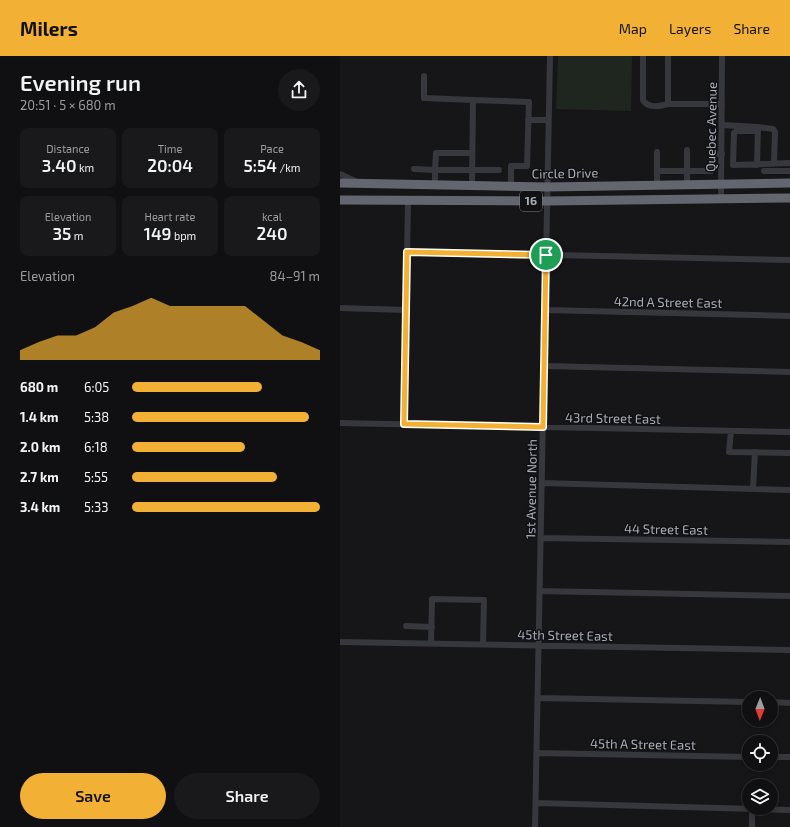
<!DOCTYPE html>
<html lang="en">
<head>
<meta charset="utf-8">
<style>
  body { margin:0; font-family:"Exo 2",sans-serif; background:#19191b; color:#f1f3f6; height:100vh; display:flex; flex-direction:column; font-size:15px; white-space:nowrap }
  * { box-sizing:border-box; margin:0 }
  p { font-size:13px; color:#9c9d9f }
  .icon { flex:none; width:22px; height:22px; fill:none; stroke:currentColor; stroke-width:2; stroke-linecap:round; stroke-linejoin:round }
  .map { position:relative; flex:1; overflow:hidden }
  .side { display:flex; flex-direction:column; background:#101012; width:340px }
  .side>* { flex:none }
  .needle { width:26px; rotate:181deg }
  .controls { position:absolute; left:402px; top:635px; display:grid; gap:8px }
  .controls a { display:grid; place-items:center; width:36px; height:36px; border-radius:50%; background:#101012; box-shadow:0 2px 6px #0003,0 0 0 1px #303032; font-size:20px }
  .pin { position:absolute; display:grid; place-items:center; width:34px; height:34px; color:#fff; margin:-17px; border:2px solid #fff; border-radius:50%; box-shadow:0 1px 4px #0007 }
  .round { display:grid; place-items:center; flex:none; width:42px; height:42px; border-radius:21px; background:#19191b }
  .head { display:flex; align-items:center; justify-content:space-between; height:68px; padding:0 20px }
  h1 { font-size:22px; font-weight:600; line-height:30px }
  .metrics { display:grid; grid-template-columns:repeat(3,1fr); gap:6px; height:68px; padding:4px 20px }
  .metrics div { display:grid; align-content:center; border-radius:8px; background:#19191b; text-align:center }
  .metrics b { font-size:17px; font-weight:600 }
  .metrics small { font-size:11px; font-weight:400 }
  .metrics p { font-size:11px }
  .chart { height:112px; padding:8px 20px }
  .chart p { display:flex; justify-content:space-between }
  .chart svg { width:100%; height:72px; margin-top:4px; fill:#f2b134; opacity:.7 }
  .action { display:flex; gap:8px; margin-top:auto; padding:8px 20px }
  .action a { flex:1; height:46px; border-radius:24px; background:#f2b134; color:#111; font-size:16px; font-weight:600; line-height:46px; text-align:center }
  .action a+a { background:#19191b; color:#f1f3f6 }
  ul { padding:0 20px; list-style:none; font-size:13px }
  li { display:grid; grid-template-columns:64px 48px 1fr; align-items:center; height:30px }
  li i { height:10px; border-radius:5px; background:#f2b134 }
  header { display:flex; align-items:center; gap:24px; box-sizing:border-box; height:56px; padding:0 20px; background:#f2b134; color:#111 }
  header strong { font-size:19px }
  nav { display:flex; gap:22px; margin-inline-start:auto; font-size:14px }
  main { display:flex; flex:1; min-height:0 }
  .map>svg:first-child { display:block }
  .green { fill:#1e261f }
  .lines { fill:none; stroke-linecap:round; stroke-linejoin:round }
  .minor { stroke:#37383d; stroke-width:6 }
  .highway { stroke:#63666e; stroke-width:9 }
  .route-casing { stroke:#fff; stroke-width:8 }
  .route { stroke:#f2b134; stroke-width:5 }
  .labels { text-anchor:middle; stroke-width:3; stroke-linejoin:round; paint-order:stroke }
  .shield { fill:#111113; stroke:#7b7e86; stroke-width:1 }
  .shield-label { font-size:12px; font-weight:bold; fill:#a8adb8 }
  .street-label { font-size:13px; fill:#a8adb8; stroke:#111113 }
</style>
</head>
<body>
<header>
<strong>Milers</strong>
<nav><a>Map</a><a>Layers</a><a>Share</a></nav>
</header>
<main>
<section class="side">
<div class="head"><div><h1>Evening run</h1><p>20:51 · 5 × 680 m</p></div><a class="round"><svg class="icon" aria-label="share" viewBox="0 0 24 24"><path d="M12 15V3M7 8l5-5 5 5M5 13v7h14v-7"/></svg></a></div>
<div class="metrics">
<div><p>Distance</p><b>3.40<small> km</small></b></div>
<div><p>Time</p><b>20:04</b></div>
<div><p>Pace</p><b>5:54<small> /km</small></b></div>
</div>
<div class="metrics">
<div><p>Elevation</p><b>35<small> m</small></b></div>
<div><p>Heart rate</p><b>149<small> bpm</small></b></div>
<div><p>kcal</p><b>240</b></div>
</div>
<div class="chart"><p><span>Elevation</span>84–91 m</p>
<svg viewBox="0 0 160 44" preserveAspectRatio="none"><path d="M0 44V38L10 33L20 29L30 29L40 24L50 15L60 11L70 6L80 11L90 11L100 11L110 11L120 11L130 20L140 29L150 33L160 38V44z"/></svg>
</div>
<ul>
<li><b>680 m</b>6:05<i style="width:69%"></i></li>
<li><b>1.4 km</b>5:38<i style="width:94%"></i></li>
<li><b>2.0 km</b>6:18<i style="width:60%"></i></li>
<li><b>2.7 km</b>5:55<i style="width:77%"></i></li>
<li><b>3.4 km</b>5:33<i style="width:100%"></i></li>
</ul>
<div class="action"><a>Save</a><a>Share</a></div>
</section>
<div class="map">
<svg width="450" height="771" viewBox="0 0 450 771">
  <rect width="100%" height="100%" fill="#161618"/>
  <path class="green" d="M 218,0 L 292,0 L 291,55 L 216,53 Z"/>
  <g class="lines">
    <path class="minor" d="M 303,0 L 303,44 C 308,53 320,50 328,48
      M 328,0 L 328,48 L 382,48
      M 84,20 L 84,42 L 133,44
      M 188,64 L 208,64
      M 382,69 L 418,71 L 417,109
      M 418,71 L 433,73 L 435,76 L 434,107
      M 418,75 L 397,75 L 394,77 L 393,109 L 450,107
      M 317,96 L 317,115 L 371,115 L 371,98 L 382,98
      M 74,113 L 95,114 L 96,97 L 132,97
      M 424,115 L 450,115
      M 0,118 L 17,126
      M 95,129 L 95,114 L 159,114
      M 317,129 L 317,115
      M 347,129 L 347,94
      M 132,130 L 133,44 L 189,46 L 187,110 L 171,110 L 171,131
      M 381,142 L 382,0
      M 67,196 L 450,204
      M 0,252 L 66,254
      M 205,254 L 450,260
      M 204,310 L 450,316
      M 0,367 L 450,376
      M 64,369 L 68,145
      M 391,375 L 389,396 L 450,397
      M 202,427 L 450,434
      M 413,433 L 415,396
      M 201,482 L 450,486
      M 200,535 L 450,540
      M 66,570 L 92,571
      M 0,586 L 450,594
      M 91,587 L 92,543 L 144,544 L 143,588
      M 198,642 L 409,646
      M 431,646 L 450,647
      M 197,697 L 409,701
      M 431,701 L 450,701
      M 196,747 L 450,754
      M 195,771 L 210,0
      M 412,771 L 412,753"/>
    <path class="highway" d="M 0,127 L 207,131 L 450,127
      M 0,144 L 207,145 L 450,142"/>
  </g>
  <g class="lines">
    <defs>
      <path id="route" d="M 67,196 L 206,199 L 203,371 L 64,368 Z"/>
    </defs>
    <use href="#route" class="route-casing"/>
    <use href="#route" class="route"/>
  </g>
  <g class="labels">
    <rect class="shield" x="180" y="135" width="22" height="20" rx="3"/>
    <g class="shield-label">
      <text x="191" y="149">16</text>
    </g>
    <g class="street-label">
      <text transform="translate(371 71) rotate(-89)" y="5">Quebec Avenue</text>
      <text transform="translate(225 117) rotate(-1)" y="5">Circle Drive</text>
      <text transform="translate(328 246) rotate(1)" y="5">42nd A Street East</text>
      <text transform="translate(273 362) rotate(1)" y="5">43rd Street East</text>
      <text transform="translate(191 433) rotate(-89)" y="5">1st Avenue North</text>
      <text transform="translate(326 473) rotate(1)" y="5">44 Street East</text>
      <text transform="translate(225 579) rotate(1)" y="5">45th Street East</text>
      <text transform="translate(303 688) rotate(1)" y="5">45th A Street East</text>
    </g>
  </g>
</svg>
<div class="controls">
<a><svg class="needle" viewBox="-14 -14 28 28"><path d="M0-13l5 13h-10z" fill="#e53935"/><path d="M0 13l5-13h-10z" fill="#9c9d9f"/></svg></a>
<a><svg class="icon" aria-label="locate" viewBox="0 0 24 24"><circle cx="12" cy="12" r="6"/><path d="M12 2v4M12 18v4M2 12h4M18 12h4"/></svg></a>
<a><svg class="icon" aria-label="layers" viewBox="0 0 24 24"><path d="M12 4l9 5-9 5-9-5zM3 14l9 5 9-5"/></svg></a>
</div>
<div class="pin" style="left:206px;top:199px;background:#1e9e55"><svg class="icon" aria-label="arrive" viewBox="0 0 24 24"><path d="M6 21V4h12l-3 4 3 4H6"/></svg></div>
</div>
</main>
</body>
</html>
